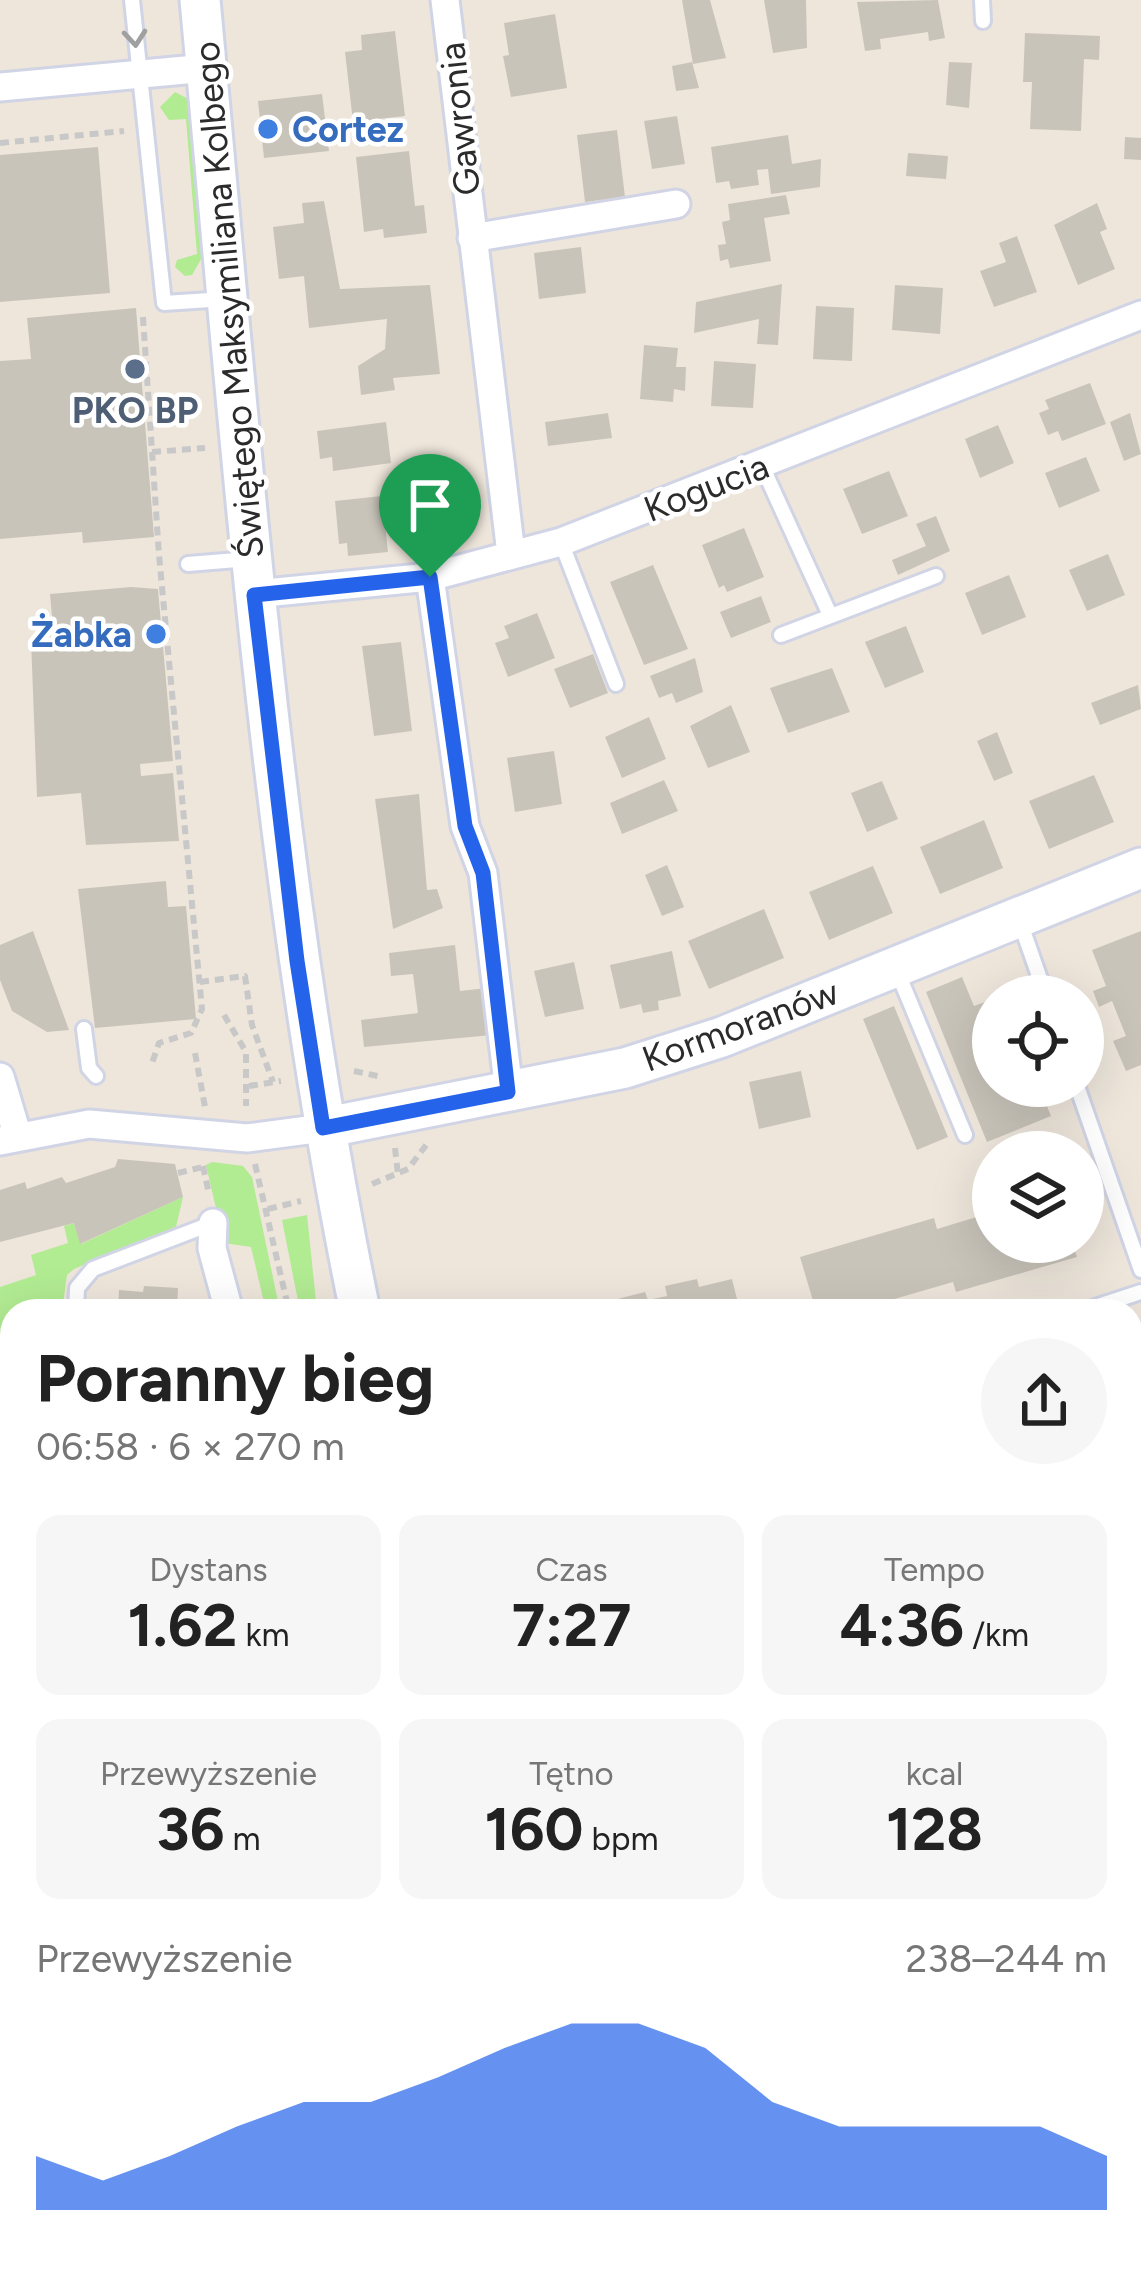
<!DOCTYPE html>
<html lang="pl">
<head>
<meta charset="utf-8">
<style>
  body { margin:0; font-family:Figtree,sans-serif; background:#f6f6f6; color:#222; height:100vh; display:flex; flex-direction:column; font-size:45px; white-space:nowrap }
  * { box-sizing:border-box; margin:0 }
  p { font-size:39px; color:#767676 }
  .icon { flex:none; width:66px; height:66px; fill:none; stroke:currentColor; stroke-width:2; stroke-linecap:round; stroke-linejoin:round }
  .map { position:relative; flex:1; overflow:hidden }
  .drawer { position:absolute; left:0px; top:1299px; width:1143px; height:975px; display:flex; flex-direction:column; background:#fff; border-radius:36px 36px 0 0; box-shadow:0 12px 48px #0002 }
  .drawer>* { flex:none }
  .tools { position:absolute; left:972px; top:975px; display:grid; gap:24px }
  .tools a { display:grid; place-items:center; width:132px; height:132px; border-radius:50%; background:#fff; box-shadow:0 12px 48px #0002; font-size:60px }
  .pin { position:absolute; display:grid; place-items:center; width:102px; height:102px; color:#fff; margin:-123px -51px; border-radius:50% 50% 50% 0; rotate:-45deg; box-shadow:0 0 12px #0007 }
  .pin .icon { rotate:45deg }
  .round { display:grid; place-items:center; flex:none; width:126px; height:126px; border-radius:63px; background:#f6f6f6 }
  .overview { display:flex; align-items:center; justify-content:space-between; height:204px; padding:0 36px }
  h1 { font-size:66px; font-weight:700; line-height:90px }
  .metrics { display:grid; grid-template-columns:repeat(3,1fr); gap:18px; height:204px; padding:12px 36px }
  .metrics div { display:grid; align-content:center; border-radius:24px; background:#f6f6f6; text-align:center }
  .metrics b { font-size:60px; font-weight:700 }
  .metrics small { font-size:33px; font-weight:400 }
  .metrics p { font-size:33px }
  .chart { height:336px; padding:24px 36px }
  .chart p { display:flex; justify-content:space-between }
  .chart svg { width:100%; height:216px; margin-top:12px; fill:#2563eb; opacity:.7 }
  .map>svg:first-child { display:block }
  .green { fill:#b1eb92 }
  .building { fill:#c9c4ba }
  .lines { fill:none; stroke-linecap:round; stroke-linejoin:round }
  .lane-casing { stroke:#d0d4e5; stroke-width:20 }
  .street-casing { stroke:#d0d4e5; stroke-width:33 }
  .secondary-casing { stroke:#d0d4e5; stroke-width:45 }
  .path { stroke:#c8c8c8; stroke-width:6; stroke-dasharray:9 6; stroke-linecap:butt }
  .lane { stroke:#fff; stroke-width:14 }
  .street { stroke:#fff; stroke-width:27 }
  .secondary { stroke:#fff; stroke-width:39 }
  .oneway { stroke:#a0a0a0 }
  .route-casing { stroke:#fff; stroke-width:24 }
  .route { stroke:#2563eb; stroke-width:15 }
  .shop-dot { fill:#3f7fe0; stroke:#fff; stroke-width:4.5 }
  .service-dot { fill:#5c6f8a; stroke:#fff; stroke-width:4.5 }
  .labels { text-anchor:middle; stroke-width:9; stroke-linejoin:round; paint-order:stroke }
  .street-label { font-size:36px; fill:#2b2b2b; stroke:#fff }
  .shop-label { font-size:36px; font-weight:bold; fill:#366cbe; stroke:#fff; text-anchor:start }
  .service-label { font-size:36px; font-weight:bold; fill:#4e5e75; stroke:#fff }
</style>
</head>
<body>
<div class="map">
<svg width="1141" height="2273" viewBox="0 0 1141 2273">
  <rect width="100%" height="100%" fill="#eee6db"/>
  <path class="green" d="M 175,92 L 192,101 L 207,249 L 192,275 L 185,276 L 175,267 L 177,260 L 197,254 L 186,119 L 169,120 L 160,107 Z
    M 212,1162 L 243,1166 L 252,1177 L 280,1311 L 266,1311 L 251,1247 L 224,1243 L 206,1165 Z
    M 183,1197 L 176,1227 L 74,1269 L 67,1275 L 62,1311 L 12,1311 L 12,1435 L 6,1415 L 0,1416 L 0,1287 L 36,1275 L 31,1255 L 68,1243 L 64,1226 L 74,1223 L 81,1244 Z
    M 307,1215 L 317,1311 L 300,1311 L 282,1220 Z
    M 1141,1364 L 1141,1550 L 1131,1553 L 1131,1367 Z
    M 12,1500 L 12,1672 L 0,1629 L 0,1504 Z
    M 1141,1922 L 1141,2074 L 1131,2072 L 1131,1935 Z
    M 168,2262 L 369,2262 L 370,2273 L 167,2273 Z
    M 834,2262 L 978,2262 L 986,2273 L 843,2273 Z"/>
  <path class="building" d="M 682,0 L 710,0 L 726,58 L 693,64 Z
    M 764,0 L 806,0 L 807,48 L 773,53 Z
    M 938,0 L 945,38 L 929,41 L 928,32 L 880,39 L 881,49 L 865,51 L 857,2 Z
    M 555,14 L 567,88 L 511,97 L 503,56 L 509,55 L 504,23 Z
    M 395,31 L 405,116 L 353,122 L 345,52 L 362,50 L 361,35 Z
    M 1025,33 L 1100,36 L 1099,60 L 1084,59 L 1081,131 L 1030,129 L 1032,82 L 1023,82 Z
    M 692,62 L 699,88 L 676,91 L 672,66 Z
    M 949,62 L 972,63 L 969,108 L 946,105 Z
    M 322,94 L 329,151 L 264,158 L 258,101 Z
    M 677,116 L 685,164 L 652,169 L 644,121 Z
    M 617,130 L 625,197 L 585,202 L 577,135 Z
    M 788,135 L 792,164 L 821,159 L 820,187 L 771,194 L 768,169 L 757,170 L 759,185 L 731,189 L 729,181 L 716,183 L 711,147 Z
    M 1125,137 L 1141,138 L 1141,160 L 1124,159 Z
    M 98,147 L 110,293 L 0,302 L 0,155 Z
    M 409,151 L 415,206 L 424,205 L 427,233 L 384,238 L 383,229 L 364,232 L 356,157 Z
    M 908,153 L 948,156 L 946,179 L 906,176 Z
    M 786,195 L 790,214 L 764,218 L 771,261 L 730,268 L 728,259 L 720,261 L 718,245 L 726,244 L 722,222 L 730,220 L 728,204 Z
    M 324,201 L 340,289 L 430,285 L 440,374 L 393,378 L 395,390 L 361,395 L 358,366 L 385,349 L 387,319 L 309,328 L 304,276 L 279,279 L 273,227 L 304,223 L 302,203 Z
    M 1097,203 L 1107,229 L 1100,232 L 1115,269 L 1078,285 L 1054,225 Z
    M 1017,236 L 1037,292 L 994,307 L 980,271 L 1006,262 L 999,243 Z
    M 581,247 L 586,293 L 539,299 L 534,253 Z
    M 782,284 L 778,345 L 757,344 L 759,319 L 694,333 L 696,302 Z
    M 895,285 L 943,288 L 940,334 L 892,330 Z
    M 816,306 L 854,308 L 852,361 L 813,359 Z
    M 136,308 L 154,537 L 83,543 L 82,532 L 0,539 L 0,361 L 31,359 L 27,318 Z
    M 644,345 L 678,348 L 676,367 L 686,367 L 685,391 L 674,389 L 673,402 L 640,399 Z
    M 714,361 L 756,364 L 753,408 L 711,406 Z
    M 1090,383 L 1106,424 L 1062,441 L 1058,431 L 1048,435 L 1039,413 L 1049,409 L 1045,400 Z
    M 608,413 L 612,438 L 548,446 L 545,422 Z
    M 1130,413 L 1141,454 L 1124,461 L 1110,422 Z
    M 386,422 L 391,463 L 333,471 L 332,457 L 320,459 L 317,431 Z
    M 998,425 L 1014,463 L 980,478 L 965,439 Z
    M 1086,457 L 1100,491 L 1059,508 L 1045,473 Z
    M 889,471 L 908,516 L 862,534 L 843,489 Z
    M 456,472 L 461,524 L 418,528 L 414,477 Z
    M 382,496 L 388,552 L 348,556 L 347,543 L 339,544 L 335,501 Z
    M 936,516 L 950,551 L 898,575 L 892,560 L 926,546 L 916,524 Z
    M 744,528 L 764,577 L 727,592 L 724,585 L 719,588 L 702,545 Z
    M 1108,554 L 1125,595 L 1087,611 L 1069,570 Z
    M 653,565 L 688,649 L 644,665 L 610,582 Z
    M 1009,575 L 1026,617 L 982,635 L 965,593 Z
    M 131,587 L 158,589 L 173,761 L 140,764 L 141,776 L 173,773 L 179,841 L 86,845 L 81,793 L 37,797 L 31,640 L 54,638 L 50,594 Z
    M 761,596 L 771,622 L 731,638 L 720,612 Z
    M 537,613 L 555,658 L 508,677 L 495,643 L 509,638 L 504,626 Z
    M 906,626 L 924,672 L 885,688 L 865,642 Z
    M 401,642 L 412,731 L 374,736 L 362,646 Z
    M 593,654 L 608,693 L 570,708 L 554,669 Z
    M 695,658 L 703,692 L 676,703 L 672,693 L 659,698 L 650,676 Z
    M 832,668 L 850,712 L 788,733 L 770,688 Z
    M 1138,685 L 1141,709 L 1100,725 L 1091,703 Z
    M 731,705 L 750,752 L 708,768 L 690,726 Z
    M 649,717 L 666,759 L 622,778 L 605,737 Z
    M 997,732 L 1013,773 L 994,781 L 977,741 Z
    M 554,751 L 562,804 L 515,812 L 507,758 Z
    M 1094,775 L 1114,822 L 1049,849 L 1029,801 Z
    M 664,780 L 678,811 L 622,834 L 610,803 Z
    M 882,781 L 898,819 L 867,832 L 851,793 Z
    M 419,794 L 427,890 L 437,889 L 443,908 L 393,929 L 375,799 Z
    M 984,820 L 1003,868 L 940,894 L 920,847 Z
    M 667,865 L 684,907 L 662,916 L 645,875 Z
    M 873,866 L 893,913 L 829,940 L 809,892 Z
    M 166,881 L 168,907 L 186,906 L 196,1019 L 95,1028 L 78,889 Z
    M 764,909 L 784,958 L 709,989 L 688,941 Z
    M 33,931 L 69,1030 L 47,1032 L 12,1011 L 0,980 L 0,945 Z
    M 1141,931 L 1141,1065 L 1126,1071 L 1113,1041 L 1126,1036 L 1112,1001 L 1099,1007 L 1093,991 L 1106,986 L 1092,950 Z
    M 455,945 L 460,991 L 486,988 L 492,1035 L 364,1047 L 361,1020 L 418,1013 L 413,974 L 391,976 L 389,953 Z
    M 672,951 L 681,996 L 658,1001 L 659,1010 L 643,1013 L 641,1004 L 620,1009 L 610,965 Z
    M 574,962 L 584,1009 L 545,1017 L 534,971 Z
    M 962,977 L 974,1006 L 993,999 L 993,1086 L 1039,1086 L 1051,1116 L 987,1142 L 926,992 Z
    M 894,1006 L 948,1137 L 917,1150 L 863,1019 Z
    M 801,1071 L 811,1117 L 759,1129 L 749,1082 Z
    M 118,1159 L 175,1164 L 183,1197 L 80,1244 L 74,1223 L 0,1242 L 0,1190 L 25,1182 L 27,1189 L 62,1177 L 66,1183 L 115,1167 Z
    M 993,1212 L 993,1242 L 1072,1242 L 1077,1257 L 956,1292 L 953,1282 L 853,1311 L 816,1311 L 800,1257 L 934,1218 L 937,1229 Z
    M 697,1279 L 699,1287 L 732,1279 L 740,1311 L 570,1311 L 645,1292 L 648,1300 L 667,1296 L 665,1286 Z
    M 144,1286 L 178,1288 L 177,1311 L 118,1311 L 119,1290 L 143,1292 Z
    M 6,1415 L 12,1435 L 12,1500 L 0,1504 L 0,1416 Z
    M 1131,1744 L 1141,1759 L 1141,1817 L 1131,1823 Z
    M 0,1974 L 12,1975 L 12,2042 L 0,2040 Z
    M 0,2177 L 12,2179 L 12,2256 L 0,2254 Z
    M 1141,2191 L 1141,2259 L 1119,2273 L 1112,2268 L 1094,2273 L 1087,2262 L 1131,2262 L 1131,2197 Z"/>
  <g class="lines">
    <defs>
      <path id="lane" d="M 132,0 L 164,303 L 225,299
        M 982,0 L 983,21
        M 762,466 L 830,615
        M 561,542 L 616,684
        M 188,564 L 249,559
        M 781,635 L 936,576
        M 1019,919 L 1046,996
        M 897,971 L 965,1135
        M 84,1029 L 89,1068 L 96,1076
        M 1077,1086 L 1141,1270
        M 76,1311 L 77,1288 L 93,1269 L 213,1223
        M 1083,1311 L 1141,1292"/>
      <path id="street" d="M 445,0 L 511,554
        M 0,87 L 207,68
        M 472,238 L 676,204
        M 430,577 L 465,826 L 483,873 L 509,1092
        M 254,594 L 430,577 L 561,542 L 1141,315
        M 0,1077 L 18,1137
        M 0,1141 L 89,1124 L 247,1138 L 323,1128
        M 213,1223 L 212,1248 L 229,1311
        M 0,1742 L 12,1738
        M 0,1802 L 12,1811
        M 0,1877 L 12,1873
        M 1131,1914 L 1141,1899
        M 1131,2103 L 1141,2096
        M 0,2128 L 12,2127
        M 1006,2262 L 1014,2273"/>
      <path id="secondary" d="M 200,0 C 241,438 271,879 360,1311
        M 323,1128 L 625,1068 L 722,1037 L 1141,868
        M 696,2262 L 705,2273"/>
    </defs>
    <use href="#lane" class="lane-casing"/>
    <use href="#street" class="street-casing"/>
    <use href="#secondary" class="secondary-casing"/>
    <path class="path" d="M 0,143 L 124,131
      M 143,317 L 159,555 L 202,1009 L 191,1033 L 159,1043 L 152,1063
      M 152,452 L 205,448
      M 200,982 L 245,976 L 252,1025 L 273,1082
      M 224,1015 L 246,1052 L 246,1106
      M 195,1053 L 205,1107
      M 354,1071 L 382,1077
      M 249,1086 L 281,1081
      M 395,1148 L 398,1175
      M 255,1164 L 289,1311
      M 203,1166 L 209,1194
      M 178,1173 L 203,1167
      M 372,1184 L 408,1169 L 427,1144
      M 268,1209 L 301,1201
      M 1131,1431 L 1141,1408
      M 192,2262 L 195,2273
      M 233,2262 L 236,2273
      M 382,2262 L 382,2273
      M 768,2272 L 791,2262"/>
    <use href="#lane" class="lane"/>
    <use href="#street" class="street"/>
    <use href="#secondary" class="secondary"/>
  </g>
  <defs><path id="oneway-chevron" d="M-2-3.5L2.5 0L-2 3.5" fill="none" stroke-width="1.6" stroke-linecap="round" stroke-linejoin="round" transform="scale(3)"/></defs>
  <use class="oneway" href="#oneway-chevron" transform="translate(135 38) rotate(85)"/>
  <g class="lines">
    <defs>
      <path id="route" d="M 430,577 L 465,826 L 483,873 L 508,1092 L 323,1128 L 297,961 L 254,595 Z"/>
    </defs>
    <use href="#route" class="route-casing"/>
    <use href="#route" class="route"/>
  </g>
  <g class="shop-dot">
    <circle cx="268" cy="129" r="12"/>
    <circle cx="156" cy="634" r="12"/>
  </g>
  <circle class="service-dot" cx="135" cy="369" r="12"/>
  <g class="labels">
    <g class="street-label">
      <text transform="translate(459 119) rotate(-96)" y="13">Gawronia</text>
      <text transform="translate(228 300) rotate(-95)" y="13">Świętego Maksymiliana Kolbego</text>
      <text transform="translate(706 487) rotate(-21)" y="13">Kogucia</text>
      <text transform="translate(740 1025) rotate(-20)" y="13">Kormoranów</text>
    </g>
    <g class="shop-label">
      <text x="292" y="142">Cortez</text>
      <text x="132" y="647" text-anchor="end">Żabka</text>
    </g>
    <g class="service-label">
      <text x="135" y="423">PKO BP</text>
    </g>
  </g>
</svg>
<div class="tools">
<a><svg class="icon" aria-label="locate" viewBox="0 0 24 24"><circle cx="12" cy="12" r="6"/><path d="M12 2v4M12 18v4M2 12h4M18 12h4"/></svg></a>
<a><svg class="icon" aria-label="layers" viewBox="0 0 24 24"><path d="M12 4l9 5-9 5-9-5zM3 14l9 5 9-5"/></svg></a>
</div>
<div class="pin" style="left:430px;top:577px;background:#1e9e55"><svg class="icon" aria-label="arrive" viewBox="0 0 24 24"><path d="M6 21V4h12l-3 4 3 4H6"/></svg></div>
<section class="drawer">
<div class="overview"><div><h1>Poranny bieg</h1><p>06:58 · 6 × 270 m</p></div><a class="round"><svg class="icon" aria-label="share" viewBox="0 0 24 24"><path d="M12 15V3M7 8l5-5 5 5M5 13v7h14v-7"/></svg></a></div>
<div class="metrics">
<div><p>Dystans</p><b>1.62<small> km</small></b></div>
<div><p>Czas</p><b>7:27</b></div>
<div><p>Tempo</p><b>4:36<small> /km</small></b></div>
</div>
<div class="metrics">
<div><p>Przewyższenie</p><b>36<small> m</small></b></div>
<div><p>Tętno</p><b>160<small> bpm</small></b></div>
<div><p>kcal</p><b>128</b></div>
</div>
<div class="chart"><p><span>Przewyższenie</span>238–244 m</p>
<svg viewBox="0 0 160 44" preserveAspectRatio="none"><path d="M0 44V33L10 38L20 33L30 27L40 22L50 22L60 17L70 11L80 6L90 6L100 11L110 22L120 27L130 27L140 27L150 27L160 33V44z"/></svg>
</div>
</section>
</div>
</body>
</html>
